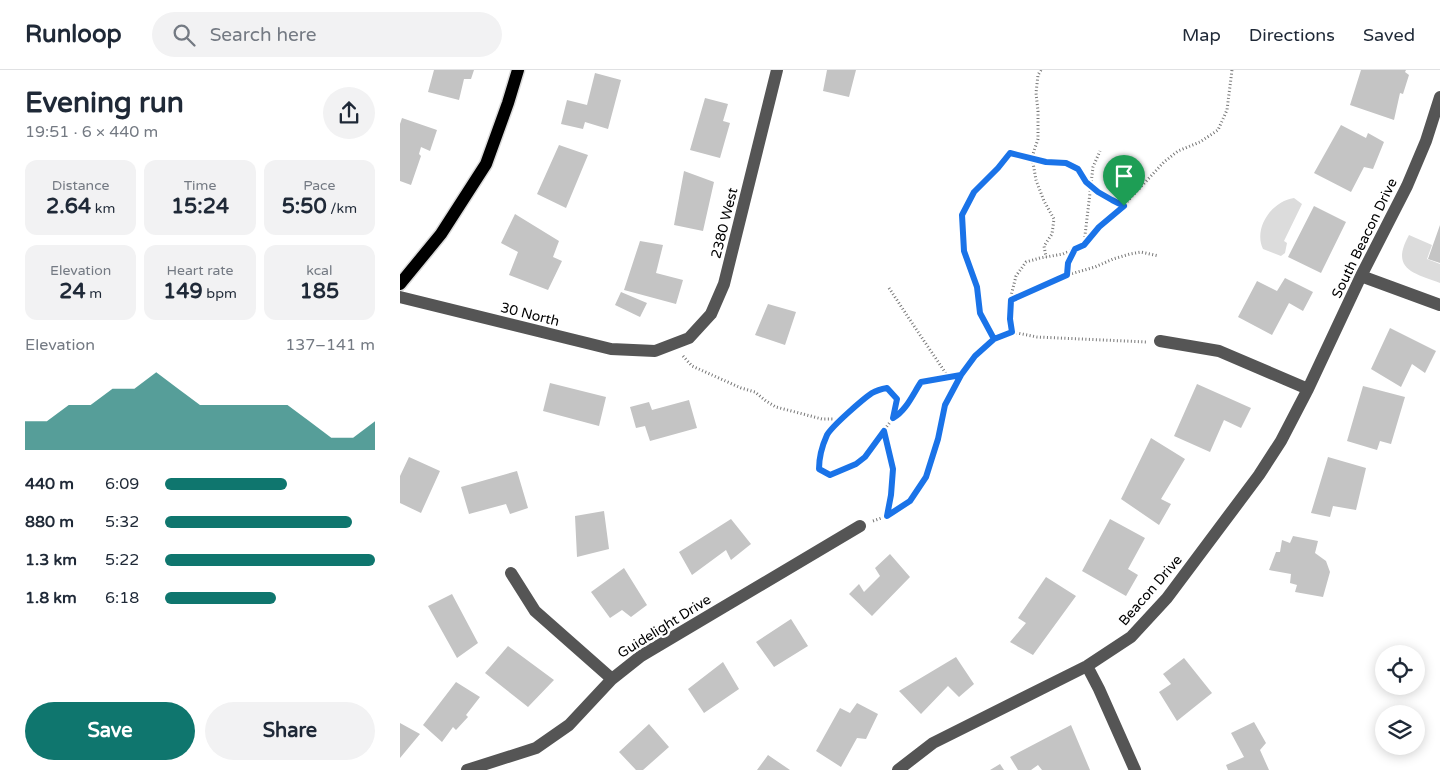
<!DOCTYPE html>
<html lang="en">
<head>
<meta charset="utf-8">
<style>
  body { margin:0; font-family:"Varela Round",sans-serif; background:#f2f2f3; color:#1f2937; height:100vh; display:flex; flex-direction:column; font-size:19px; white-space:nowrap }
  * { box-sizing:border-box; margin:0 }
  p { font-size:16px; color:#747a83 }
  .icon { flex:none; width:28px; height:28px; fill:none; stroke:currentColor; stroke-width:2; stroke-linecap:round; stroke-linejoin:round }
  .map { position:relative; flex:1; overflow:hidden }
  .sheet { display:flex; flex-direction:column; background:#fff; width:400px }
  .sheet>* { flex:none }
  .controls { position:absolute; left:975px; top:575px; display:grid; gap:10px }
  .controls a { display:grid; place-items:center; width:50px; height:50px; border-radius:50%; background:#fff; box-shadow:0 2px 12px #0003; font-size:25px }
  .pin { position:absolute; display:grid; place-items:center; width:42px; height:42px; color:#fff; margin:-51px -21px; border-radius:50% 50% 50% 0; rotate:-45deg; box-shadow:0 0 5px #0007 }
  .pin .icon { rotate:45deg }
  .round { display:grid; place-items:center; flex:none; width:52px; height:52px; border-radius:26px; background:#f2f2f3 }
  .overview { display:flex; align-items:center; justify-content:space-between; height:85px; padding:0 25px }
  h1 { font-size:28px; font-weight:800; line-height:38px }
  .figures { display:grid; grid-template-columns:repeat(3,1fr); gap:8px; height:85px; padding:5px 25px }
  .figures div { display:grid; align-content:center; border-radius:12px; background:#f2f2f3; text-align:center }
  .figures b { font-size:21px; font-weight:800 }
  .figures small { font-size:14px; font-weight:400 }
  .figures p { font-size:14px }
  .chart { height:140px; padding:10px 25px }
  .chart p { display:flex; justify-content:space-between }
  .chart svg { width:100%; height:90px; margin-top:5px; fill:#0f766e; opacity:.7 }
  .action { display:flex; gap:10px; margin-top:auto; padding:10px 25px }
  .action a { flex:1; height:58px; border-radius:30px; background:#0f766e; color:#fff; font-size:20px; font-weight:800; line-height:58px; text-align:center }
  .action a+a { background:#f2f2f3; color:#1f2937 }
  ul { padding:0 25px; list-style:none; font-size:16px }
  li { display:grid; grid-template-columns:80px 60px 1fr; align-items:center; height:38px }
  li i { height:12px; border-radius:6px; background:#0f766e }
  header { display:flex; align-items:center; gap:30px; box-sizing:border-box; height:70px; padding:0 25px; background:#fff; border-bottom:1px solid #e0e1e3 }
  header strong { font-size:24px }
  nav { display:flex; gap:28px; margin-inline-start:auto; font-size:18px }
  .search { width:350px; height:45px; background:#f2f2f3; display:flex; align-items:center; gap:12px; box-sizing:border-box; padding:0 18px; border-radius:28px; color:#747a83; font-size:19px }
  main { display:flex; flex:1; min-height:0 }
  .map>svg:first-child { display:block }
  .green { fill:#dcdcdc }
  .building { fill:#c4c4c4 }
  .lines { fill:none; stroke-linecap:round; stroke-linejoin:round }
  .major-casing { stroke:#dbdbdb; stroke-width:15 }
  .path { stroke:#777; stroke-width:3; stroke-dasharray:1 2.5; stroke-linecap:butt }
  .minor { stroke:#555; stroke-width:12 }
  .major { stroke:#000; stroke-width:12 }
  .route-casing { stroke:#fff; stroke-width:10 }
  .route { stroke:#1a73e8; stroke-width:6 }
  .labels { text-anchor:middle; stroke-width:5; stroke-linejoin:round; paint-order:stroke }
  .street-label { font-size:14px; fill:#000; stroke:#fff }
</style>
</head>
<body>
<header>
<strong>Runloop</strong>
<div class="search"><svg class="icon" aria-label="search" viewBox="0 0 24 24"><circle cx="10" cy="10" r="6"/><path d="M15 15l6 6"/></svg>Search here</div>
<nav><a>Map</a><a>Directions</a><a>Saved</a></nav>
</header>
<main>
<section class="sheet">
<div class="overview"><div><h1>Evening run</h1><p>19:51 · 6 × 440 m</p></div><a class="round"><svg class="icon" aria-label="share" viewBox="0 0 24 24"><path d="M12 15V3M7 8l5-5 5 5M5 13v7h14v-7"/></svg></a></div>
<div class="figures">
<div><p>Distance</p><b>2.64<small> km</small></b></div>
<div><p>Time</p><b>15:24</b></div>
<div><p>Pace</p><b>5:50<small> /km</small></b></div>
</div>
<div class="figures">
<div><p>Elevation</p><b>24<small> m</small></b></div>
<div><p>Heart rate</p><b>149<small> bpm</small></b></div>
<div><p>kcal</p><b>185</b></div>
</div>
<div class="chart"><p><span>Elevation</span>137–141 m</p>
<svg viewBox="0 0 160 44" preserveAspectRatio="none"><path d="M0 44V30L10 30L20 22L30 22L40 14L50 14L60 6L70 14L80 22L90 22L100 22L110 22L120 22L130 30L140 38L150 38L160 30V44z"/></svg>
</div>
<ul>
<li><b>440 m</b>6:09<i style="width:58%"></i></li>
<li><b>880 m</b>5:32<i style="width:89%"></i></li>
<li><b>1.3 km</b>5:22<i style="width:100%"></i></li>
<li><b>1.8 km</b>6:18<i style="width:53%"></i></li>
</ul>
<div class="action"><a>Save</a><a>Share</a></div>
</section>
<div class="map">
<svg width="1040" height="700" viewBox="0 0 1040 700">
  <rect width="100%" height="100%" fill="#fff"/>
  <path class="green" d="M 894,128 L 902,134 L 884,171 L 887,173 L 885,183 L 881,186 L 863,179 C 853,158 872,131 894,128 Z
    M 1009,165 L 1032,175 L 1027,189 L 1040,194 L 1040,213 C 1013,203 990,199 1009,165 Z"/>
  <path class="building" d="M 34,0 L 74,0 L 71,9 L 64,9 L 59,30 L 28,22 Z
    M 427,0 L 456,0 L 449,27 L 423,21 Z
    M 961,0 L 1006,0 L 1005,2 L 1009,5 L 1003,24 L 1000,23 L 994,50 L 950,35 Z
    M 195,3 L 221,10 L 208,59 L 185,52 L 183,59 L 161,54 L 167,30 L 187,35 Z
    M 305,28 L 328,34 L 323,51 L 330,53 L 320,88 L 290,80 Z
    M 2,48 L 37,60 L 30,81 L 21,77 L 19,84 L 21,86 L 11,115 L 0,111 L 0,54 Z
    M 941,55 L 966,68 L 968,63 L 984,72 L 973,99 L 964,97 L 951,122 L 914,103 Z
    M 159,75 L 188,85 L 166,138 L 137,124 Z
    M 284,101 L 314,112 L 303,161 L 274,155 Z
    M 914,136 L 946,152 L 921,203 L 888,187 Z
    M 115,144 L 159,171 L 153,187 L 162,191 L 148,220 L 109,205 L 118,182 L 101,173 Z
    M 1040,155 L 1040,193 L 1028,189 Z
    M 240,171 L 263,175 L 256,203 L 283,210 L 276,234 L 224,220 Z
    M 885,208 L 913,222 L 903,241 L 889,233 L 872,265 L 838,247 L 857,211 L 877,221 Z
    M 221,222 L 247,233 L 240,247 L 215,235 Z
    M 368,234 L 396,242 L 385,275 L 355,265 Z
    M 990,258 L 1036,281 L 1025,303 L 1012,294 L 1001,317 L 971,299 Z
    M 150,313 L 206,327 L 199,356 L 143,341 Z
    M 797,314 L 851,338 L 841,358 L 824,350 L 810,382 L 774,366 Z
    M 963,316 L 1005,327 L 991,374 L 980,371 L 977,380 L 947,371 Z
    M 289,330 L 297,358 L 250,371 L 245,356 L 236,358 L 230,337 L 249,332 L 252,340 Z
    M 751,368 L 785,389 L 761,429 L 771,434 L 759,455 L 721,429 Z
    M 9,387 L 40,401 L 21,443 L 0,433 L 0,406 Z
    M 928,387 L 966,398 L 956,440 L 933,436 L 930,447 L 911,443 Z
    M 117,401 L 128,438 L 110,444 L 106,434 L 69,444 L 61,417 Z
    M 204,441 L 209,479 L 177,487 L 175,446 Z
    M 331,449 L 351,474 L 331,490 L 326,480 L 292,505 L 279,482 Z
    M 710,449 L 745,468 L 728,499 L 738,505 L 726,526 L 682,501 Z
    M 893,466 L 918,471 L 915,483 L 926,491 L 930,502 L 923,527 L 895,522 L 897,515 L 890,513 L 891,504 L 869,500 L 876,482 L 880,482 L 882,470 L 890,473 Z
    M 490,484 L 510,507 L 472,546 L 449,524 L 459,514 L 464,522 L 480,506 L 475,498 Z
    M 224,498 L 247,535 L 231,547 L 222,540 L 210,548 L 191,522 Z
    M 646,507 L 676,526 L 633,585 L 610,572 L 626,553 L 618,548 Z
    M 52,524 L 78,573 L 57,588 L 28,536 Z
    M 391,549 L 408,576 L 374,597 L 356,572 Z
    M 108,576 L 154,610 L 128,637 L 85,603 Z
    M 556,587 L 574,614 L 559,627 L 548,616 L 521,644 L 499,621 Z
    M 784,588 L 812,623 L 777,651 L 759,622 L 771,614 L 763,604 Z
    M 323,592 L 339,619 L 304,643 L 288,619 Z
    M 56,612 L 80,627 L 66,645 L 68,647 L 56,660 L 53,657 L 42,672 L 23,655 Z
    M 457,633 L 478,644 L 466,669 L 457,668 L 441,697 L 416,681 L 440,638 L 450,643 Z
    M 854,652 L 866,673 L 860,680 L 869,700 L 828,700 L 826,695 L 844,687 L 831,663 Z
    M 0,653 L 20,664 L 0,688 Z
    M 249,654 L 269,677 L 243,700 L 236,700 L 219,682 Z
    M 671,655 L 690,700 L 642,700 L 638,695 L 631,700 L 618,700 L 610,687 Z
    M 368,685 L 390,700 L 357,700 Z
    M 600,694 L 604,700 L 590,700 Z"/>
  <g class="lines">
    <defs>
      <path id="major" d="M 0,214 L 41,164 L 86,94 L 108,33 L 118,0"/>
    </defs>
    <use href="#major" class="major-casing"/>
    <path class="path" d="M 641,0 L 638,5 L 636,23 L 638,41 L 638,69 L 632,87 L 636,110 L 644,131 L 654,149 L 652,164 L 644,176 L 646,187
      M 684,174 L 693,97 L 700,81
      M 667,205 L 668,193 L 674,179
      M 489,218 L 516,259 L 549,308
      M 611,230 L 667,205 L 695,197 L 713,189 L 730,184 L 741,182 L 759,186
      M 612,262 L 610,249 L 611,226 L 616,206 L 626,192 L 640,188 L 663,184 L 684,175 L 699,157 L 724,135 L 764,92 L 778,81 L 800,72 L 818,60 L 827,40 L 832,0
      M 594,269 L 580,243 L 577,217 L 564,181 L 562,145 L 574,122 L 598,98 L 610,83 L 646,92 L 666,93 L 678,99 L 686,112 L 698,122 L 712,130 L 724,135
      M 283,286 L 292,296 L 341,318 L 355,322 L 366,331 L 376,337 L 422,349 L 433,349 L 441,351 C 425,362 420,381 419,399 L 430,405 L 456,394 L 465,387 L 493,348 L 497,329 L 487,318 C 468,321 454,338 441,351
      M 493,348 C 506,341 513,324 521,312 L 561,305
      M 485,361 L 493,399 L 491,425 L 487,446
      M 473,451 L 487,446 L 510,431 L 526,407 L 537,369 L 545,335 L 561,305 L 575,286 L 594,269 L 612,262 L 637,267 L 747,272"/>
    <path class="minor" d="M 961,206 L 1040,235
      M 0,227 L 211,279 L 255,281 L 289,268 L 311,244 L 324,214 L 377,0
      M 760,271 L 819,281 L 908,319
      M 111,503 L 135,541 L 212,609
      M 687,596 L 699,619 L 735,700
      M 67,700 L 136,678 L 169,655 L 212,609 L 241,586 L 460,456
      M 498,700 L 533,673 L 687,596 L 731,567 L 767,528 L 859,405 L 881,371 L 908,319 L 961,206 L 1007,116 L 1026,71 L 1040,27"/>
    <use href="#major" class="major"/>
  </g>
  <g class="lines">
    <defs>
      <path id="route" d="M 724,136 L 699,157 L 684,175 L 675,179 L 668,193 L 667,205 L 611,230 L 610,249 L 612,262 L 594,269 L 575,286 L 561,305 L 521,312 C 513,324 506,341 493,348 L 497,329 L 487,318 C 481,319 477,320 472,323 C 463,329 432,356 427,365 C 422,376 419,387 419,399 L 430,405 L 456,394 L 465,387 L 484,361 L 493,399 L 491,425 L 487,446 L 510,431 L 526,407 L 538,369 L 545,335 L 561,305 L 575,286 L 594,269 L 580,243 L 577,217 L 564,181 L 562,145 L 574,122 L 598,98 L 610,83 L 646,92 L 666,93 L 678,99 L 686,112 L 698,122 L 712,130 L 724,136"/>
    </defs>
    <use href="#route" class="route-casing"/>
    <use href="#route" class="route"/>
  </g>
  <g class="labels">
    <g class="street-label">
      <text transform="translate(324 153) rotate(-76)" y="5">2380 West</text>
      <text transform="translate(964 168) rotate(-64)" y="5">South Beacon Drive</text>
      <text transform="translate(130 244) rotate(14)" y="5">30 North</text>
      <text transform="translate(750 520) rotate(-49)" y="5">Beacon Drive</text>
      <text transform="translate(264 556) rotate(-32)" y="5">Guidelight Drive</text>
    </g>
  </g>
</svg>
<div class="controls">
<a><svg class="icon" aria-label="locate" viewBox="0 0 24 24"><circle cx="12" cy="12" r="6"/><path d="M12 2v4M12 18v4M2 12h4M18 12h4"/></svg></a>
<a><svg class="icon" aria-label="layers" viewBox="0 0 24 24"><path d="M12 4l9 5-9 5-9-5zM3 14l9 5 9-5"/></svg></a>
</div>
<div class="pin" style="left:724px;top:136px;background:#1e9e55"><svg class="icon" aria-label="arrive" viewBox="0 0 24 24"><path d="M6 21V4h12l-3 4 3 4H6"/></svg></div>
</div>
</main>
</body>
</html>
